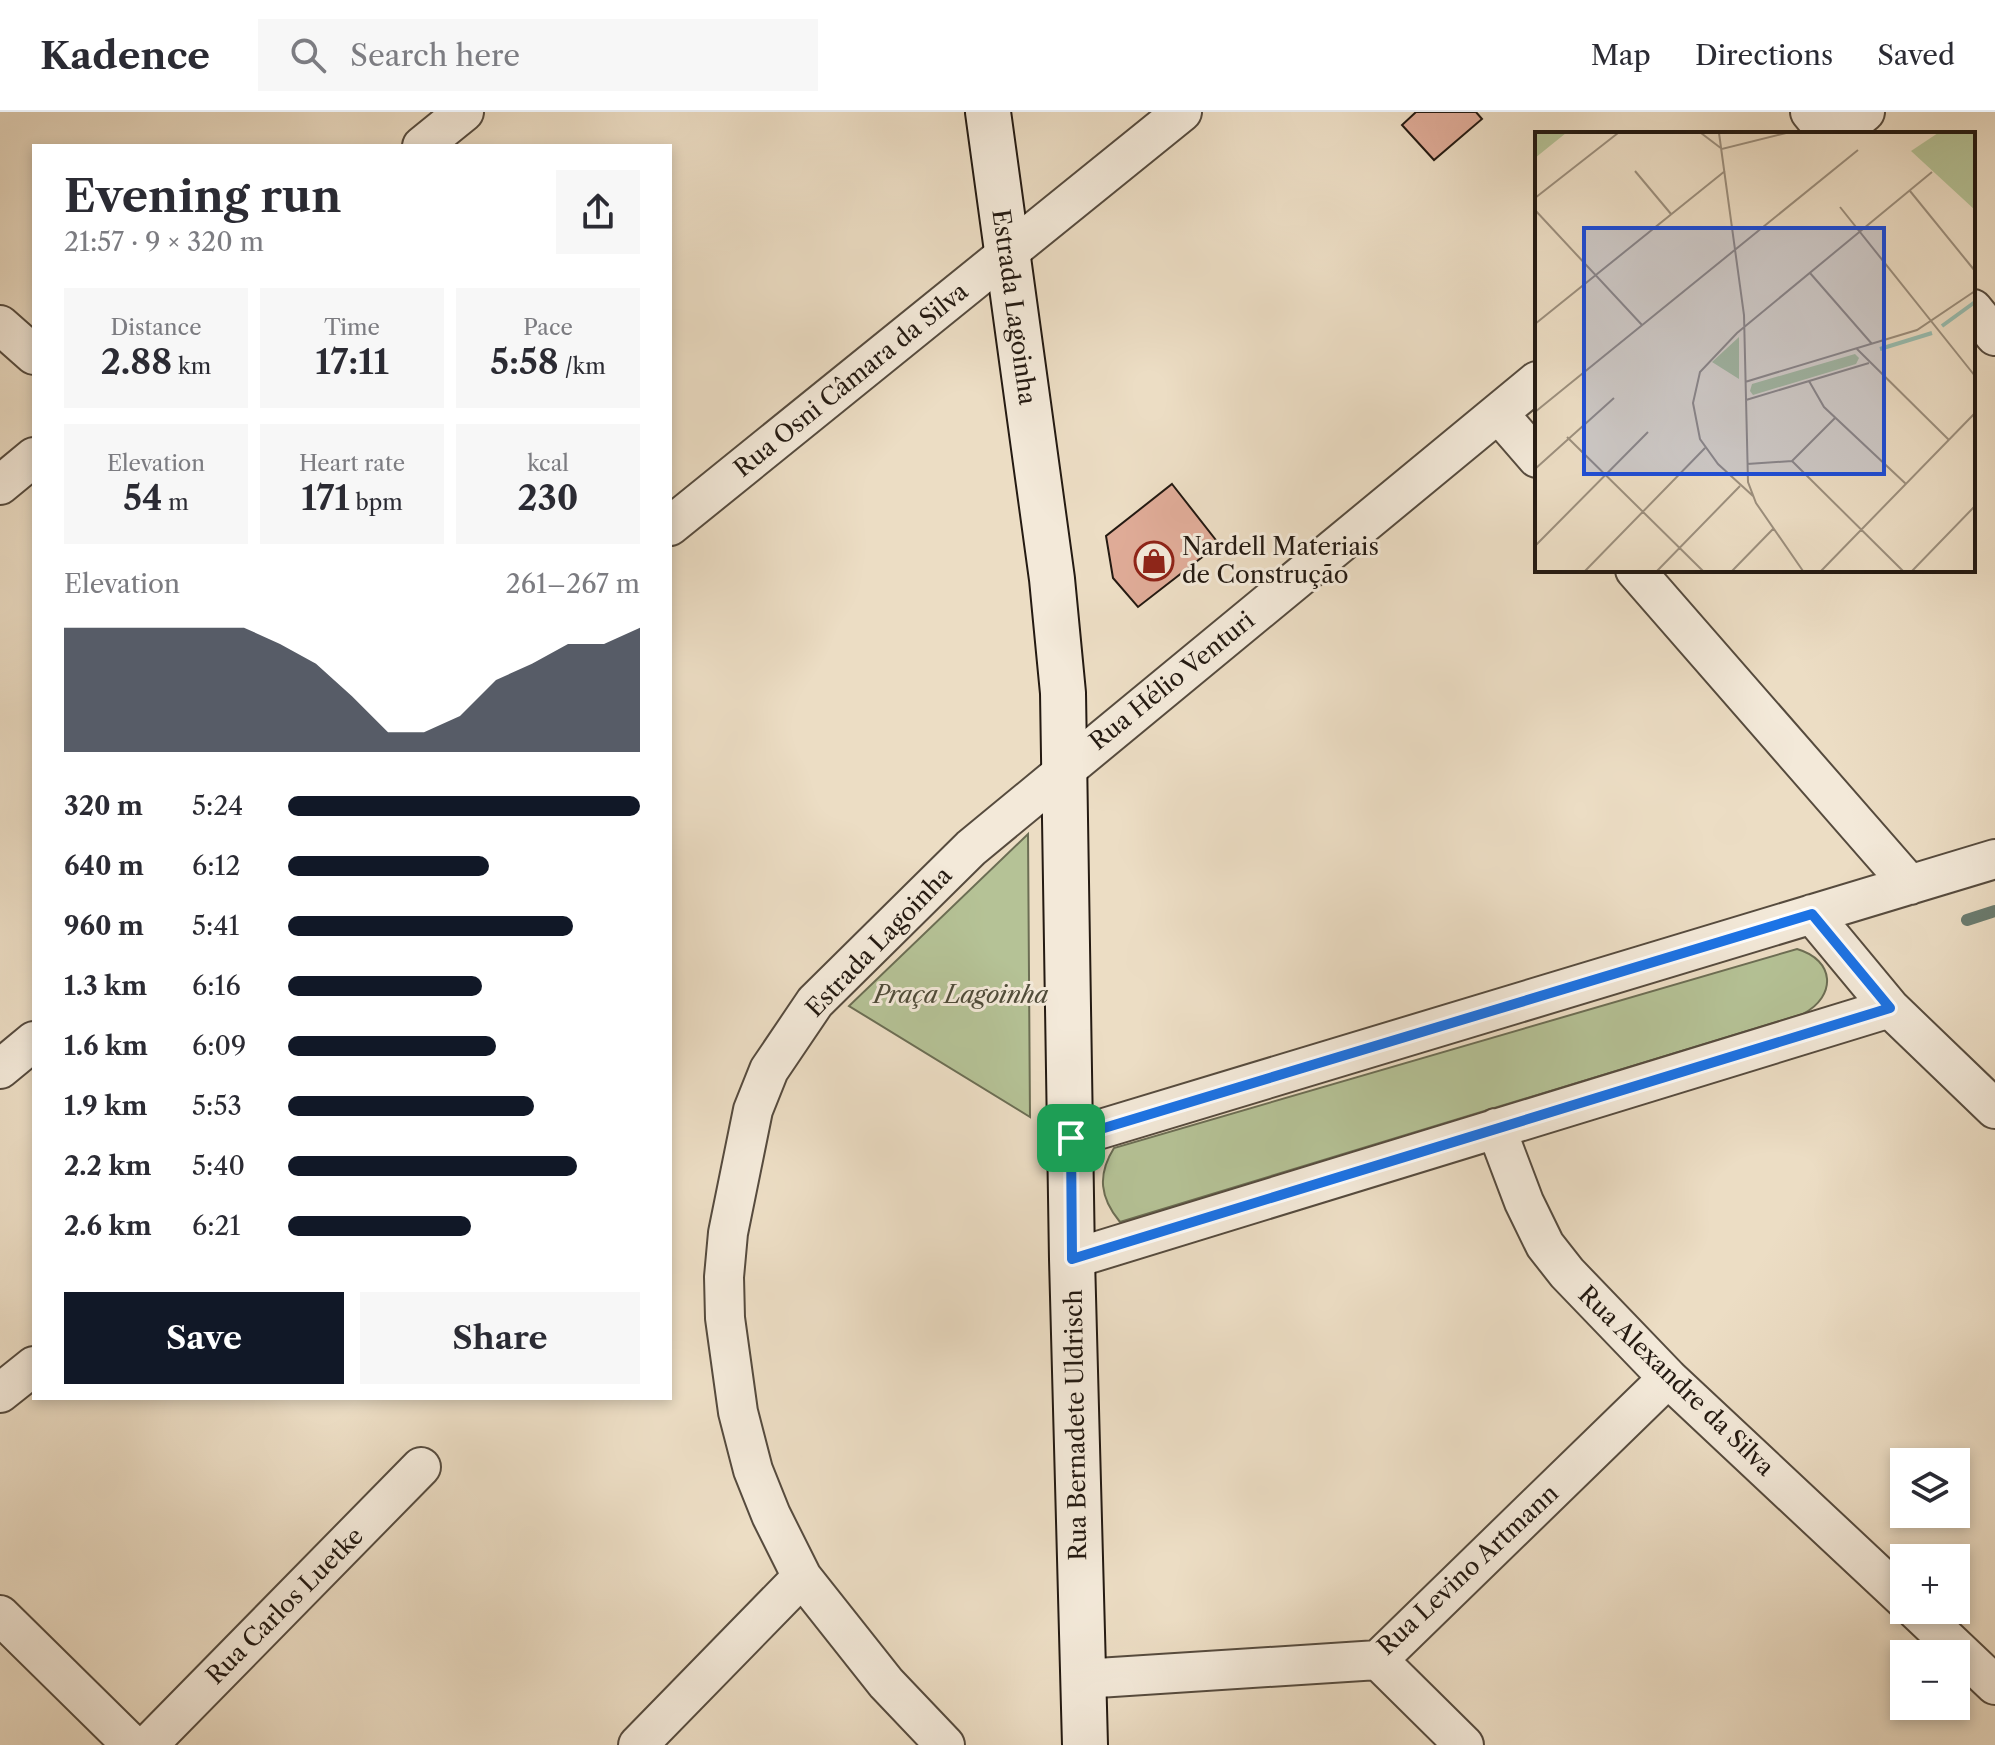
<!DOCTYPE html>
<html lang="en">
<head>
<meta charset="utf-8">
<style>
  body { margin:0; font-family:"Libre Caslon Text",serif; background:#f7f7f7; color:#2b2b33; height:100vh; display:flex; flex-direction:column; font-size:30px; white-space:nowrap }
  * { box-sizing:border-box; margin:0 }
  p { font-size:26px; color:#7c7c81 }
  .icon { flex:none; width:44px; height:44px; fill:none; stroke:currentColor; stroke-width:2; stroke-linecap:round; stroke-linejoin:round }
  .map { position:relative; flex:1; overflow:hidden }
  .panel { position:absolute; left:32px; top:32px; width:640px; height:1256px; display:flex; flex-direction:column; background:#fff; border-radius:0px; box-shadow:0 4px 12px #0003 }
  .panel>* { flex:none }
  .buttons { position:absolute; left:1890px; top:1336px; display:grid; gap:16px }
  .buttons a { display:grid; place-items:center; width:80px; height:80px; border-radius:0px; background:#fff; box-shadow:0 4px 12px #0003; font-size:40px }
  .pin { position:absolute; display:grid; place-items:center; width:68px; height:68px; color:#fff; margin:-34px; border-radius:16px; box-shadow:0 4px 12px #0006 }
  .round { display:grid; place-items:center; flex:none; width:84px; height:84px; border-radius:0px; background:#f7f7f7 }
  .overview { display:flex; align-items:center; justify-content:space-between; height:136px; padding:0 32px }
  h1 { font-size:44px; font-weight:700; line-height:60px }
  .figures { display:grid; grid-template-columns:repeat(3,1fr); gap:12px; height:136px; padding:8px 32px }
  .figures div { display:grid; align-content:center; border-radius:0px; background:#f7f7f7; text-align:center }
  .figures b { font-size:34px; font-weight:700 }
  .figures small { font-size:22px; font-weight:400 }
  .figures p { font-size:22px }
  .chart { height:224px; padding:16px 32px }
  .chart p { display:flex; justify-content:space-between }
  .chart svg { width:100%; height:144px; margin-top:8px; fill:#111827; opacity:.7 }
  .primary-button { display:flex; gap:16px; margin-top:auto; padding:16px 32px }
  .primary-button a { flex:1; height:92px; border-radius:0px; background:#111827; color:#fff; font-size:32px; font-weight:700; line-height:92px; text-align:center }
  .primary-button a+a { background:#f7f7f7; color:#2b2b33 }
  ul { padding:0 32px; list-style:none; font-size:26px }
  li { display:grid; grid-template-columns:128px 96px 1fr; align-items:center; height:60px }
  li i { height:20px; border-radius:10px; background:#111827 }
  header { display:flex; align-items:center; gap:48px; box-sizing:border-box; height:112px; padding:0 40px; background:#fff; border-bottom:2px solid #e1e1e2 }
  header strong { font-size:38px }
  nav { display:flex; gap:44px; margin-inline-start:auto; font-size:28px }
  .search { width:560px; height:72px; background:#f7f7f7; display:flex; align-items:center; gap:20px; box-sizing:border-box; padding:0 28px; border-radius:0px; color:#7c7c81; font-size:30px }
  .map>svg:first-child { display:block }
  .green { fill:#b5c296; stroke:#6c6e54; stroke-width:2 }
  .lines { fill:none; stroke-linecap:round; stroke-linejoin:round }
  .stream { stroke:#6a7c70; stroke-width:12 }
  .building { fill:#dfab97; stroke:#241a12; stroke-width:2 }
  .minor-casing { stroke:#564b3e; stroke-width:42 }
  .secondary-casing { stroke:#241a12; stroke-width:48 }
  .minor { stroke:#f3e9d9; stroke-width:38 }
  .secondary { stroke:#f3e9d9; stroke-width:44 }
  .route-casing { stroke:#fff; stroke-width:16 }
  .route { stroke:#1a73e8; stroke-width:10 }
  .labels { text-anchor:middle; stroke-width:6; stroke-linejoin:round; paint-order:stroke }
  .street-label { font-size:24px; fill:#241a12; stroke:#f3e9d9 }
  .poi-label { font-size:24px; fill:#241a12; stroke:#f3e9d9; text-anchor:start }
  .park-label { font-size:24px; font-style:italic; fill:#504c3a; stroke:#f3e9d9 }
  .inset-river { fill:none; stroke:#99bdaf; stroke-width:4 }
  .inset-road { fill:none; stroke:#9c8f7d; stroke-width:2 }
  .view { fill:#1d4ed8; fill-opacity:0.15; stroke:#1d4ed8; stroke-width:4 }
  .inset-edge { fill:none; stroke:#241a12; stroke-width:4 }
</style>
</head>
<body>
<header>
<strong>Kadence</strong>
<div class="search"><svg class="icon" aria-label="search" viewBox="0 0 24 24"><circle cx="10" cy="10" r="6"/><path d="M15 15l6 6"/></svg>Search here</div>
<nav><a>Map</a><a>Directions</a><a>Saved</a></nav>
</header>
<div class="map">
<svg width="1995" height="1633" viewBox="0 0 1995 1633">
  <rect width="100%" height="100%" fill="#ecddc4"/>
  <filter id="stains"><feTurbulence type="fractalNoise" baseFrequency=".0025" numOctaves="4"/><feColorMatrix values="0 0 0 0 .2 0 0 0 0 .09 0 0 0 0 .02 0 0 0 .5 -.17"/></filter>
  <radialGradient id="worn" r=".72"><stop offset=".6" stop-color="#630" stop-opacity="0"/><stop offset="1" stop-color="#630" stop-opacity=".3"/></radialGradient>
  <path class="green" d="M 1028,722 L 1030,1005 L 849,894 Z
    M 1797,837 C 1835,848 1837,884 1803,902 L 1120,1110 C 1100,1086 1097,1063 1114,1036 Z"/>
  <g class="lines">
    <path class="stream" d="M 1967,808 L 1995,799"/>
  </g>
  <path class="building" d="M 1416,0 L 1476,0 L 1482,7 L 1434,48 L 1402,13 Z
    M 1172,372 L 1219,432 L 1138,495 L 1113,466 L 1106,424 Z"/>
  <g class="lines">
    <defs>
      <path id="minor" d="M 1810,0 L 1828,22
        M 1838,22 L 1865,0
        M 422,34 L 464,0
        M 1973,197 L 1995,224
        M 0,213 L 34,243
        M 1498,301 L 1537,346
        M 0,373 L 34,345
        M 670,414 L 1182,0
        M 1635,458 L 1910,773
        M 1812,802 L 1890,896 L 1995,997
        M 0,957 L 34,929
        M 1496,1016 L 1524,1090 L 1545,1133 L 1567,1161 L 1668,1266 L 1904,1487
        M 1071,1026 L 1995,747
        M 1072,1147 L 1890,896
        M 0,1281 L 34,1254
        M 1916,1498 L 1995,1573
        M 0,1503 L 132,1633
        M 1378,1548 L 1464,1633
        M 1082,1567 L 1378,1548 L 1668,1266
        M 148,1633 L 421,1355
        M 638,1633 L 802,1465
        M 945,1633 L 886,1571 L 802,1465 L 771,1403 L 753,1358 L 738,1300 L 725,1206 L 724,1165 L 728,1121 L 753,998 L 769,958 L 815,890 L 971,736 L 1537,269"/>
      <path id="secondary" d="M 988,0 L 1052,467 L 1063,581 L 1072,1147 L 1085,1633"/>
    </defs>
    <use href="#minor" class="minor-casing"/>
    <use href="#secondary" class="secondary-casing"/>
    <use href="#minor" class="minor"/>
    <use href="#secondary" class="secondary"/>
  </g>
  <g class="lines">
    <defs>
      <path id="route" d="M 1812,802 L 1890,896 L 1072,1147 L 1071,1026 Z"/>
    </defs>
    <use href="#route" class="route-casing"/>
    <use href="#route" class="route"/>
  </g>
  <defs>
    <symbol id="shop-ring" viewBox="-11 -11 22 22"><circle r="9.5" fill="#f3e9d9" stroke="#8f2418" stroke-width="1.5"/><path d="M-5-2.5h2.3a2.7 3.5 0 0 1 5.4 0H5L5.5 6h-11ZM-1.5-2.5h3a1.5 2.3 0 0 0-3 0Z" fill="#8f2418"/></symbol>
  </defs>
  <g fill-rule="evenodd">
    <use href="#shop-ring" x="1132" y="427" width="44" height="44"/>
  </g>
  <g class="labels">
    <g class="street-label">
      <text transform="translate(1014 195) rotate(82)" y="8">Estrada Lagoinha</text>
      <text transform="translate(851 268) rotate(-39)" y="8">Rua Osni Câmara da Silva</text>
      <text transform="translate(1172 569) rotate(-39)" y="8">Rua Hélio Venturi</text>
      <text transform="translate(879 830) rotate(-46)" y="8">Estrada Lagoinha</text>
      <text transform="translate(1676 1269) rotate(44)" y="8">Rua Alexandre da Silva</text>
      <text transform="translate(1076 1313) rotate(-91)" y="8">Rua Bernadete Uldrisch</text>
      <text transform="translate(1468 1458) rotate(-43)" y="8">Rua Levino Artmann</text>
      <text transform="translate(285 1494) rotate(-45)" y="8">Rua Carlos Luetke</text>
    </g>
    <g class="poi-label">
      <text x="1182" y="443">Nardell Materiais<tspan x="1182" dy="28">de Construção</tspan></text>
    </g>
    <g class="park-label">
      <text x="961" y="891">Praça Lagoinha</text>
    </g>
  </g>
  <g transform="translate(1535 20)">
    <rect width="440" height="440" fill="#ecddc4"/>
    <path d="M 0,1 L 31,1 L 0,26 ZM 403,1 L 440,1 L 440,78 L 376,19 ZM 204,205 L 204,247 L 177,230 ZM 320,222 L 324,226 L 321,232 L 218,263 L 215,259 L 217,252 Z" fill="#b5c296"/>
    <path class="inset-river" d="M 407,194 L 440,170M 345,217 L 397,201"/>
    <path class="inset-road" d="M 166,1 L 187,17 L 251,1M 184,1 L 209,183 L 213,350 L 221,371 L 268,439M 100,39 L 136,82M 375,59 L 440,139M 0,66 L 83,1M 305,75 L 440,244M 0,78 L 107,193M 275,141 L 337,212M 0,192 L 190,39M 322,217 L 414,308M 274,249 L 289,275 L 371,352M 210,250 L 382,198 L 440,159M 211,268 L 334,231M 0,280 L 323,18M 32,305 L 168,439M 257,329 L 368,439M 212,332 L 257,329 L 300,286M 0,337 L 79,266M 218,364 L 183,332 L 165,307 L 158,271 L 165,240 L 202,201 L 397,40M 0,414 L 113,300M 50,439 L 170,316M 122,439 L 205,354M 197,439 L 238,397M 286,439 L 440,281M 377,439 L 440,374"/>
    <path class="view" d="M 49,96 L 349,96 L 349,342 L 49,342 Z"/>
    <rect width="440" height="440" class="inset-edge"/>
  </g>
  <rect width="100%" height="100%" filter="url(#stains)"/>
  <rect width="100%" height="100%" fill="url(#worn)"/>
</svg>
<div class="buttons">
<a><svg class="icon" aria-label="layers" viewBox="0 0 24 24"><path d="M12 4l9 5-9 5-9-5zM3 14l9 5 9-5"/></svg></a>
<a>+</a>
<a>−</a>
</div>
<div class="pin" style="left:1071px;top:1026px;background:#1e9e55"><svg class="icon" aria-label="arrive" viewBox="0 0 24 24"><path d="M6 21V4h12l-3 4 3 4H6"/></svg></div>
<section class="panel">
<div class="overview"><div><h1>Evening run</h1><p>21:57 · 9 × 320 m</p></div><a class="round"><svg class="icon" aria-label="share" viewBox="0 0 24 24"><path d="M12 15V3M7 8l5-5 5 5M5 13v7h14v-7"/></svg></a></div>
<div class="figures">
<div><p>Distance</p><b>2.88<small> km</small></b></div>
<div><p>Time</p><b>17:11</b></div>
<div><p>Pace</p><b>5:58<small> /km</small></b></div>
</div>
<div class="figures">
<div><p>Elevation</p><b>54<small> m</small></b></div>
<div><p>Heart rate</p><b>171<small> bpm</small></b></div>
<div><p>kcal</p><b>230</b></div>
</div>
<div class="chart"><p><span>Elevation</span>261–267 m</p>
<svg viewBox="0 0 160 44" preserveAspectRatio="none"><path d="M0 44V6L10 6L20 6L30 6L40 6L50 6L60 11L70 17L80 27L90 38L100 38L110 33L120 22L130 17L140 11L150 11L160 6V44z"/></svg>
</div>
<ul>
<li><b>320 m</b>5:24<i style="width:100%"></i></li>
<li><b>640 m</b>6:12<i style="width:57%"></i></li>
<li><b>960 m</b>5:41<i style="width:81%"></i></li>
<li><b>1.3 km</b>6:16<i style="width:55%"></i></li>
<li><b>1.6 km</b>6:09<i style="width:59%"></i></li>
<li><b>1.9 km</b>5:53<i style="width:70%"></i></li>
<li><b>2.2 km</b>5:40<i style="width:82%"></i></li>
<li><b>2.6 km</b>6:21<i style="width:52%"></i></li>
</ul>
<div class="primary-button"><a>Save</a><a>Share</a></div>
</section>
</div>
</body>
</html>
